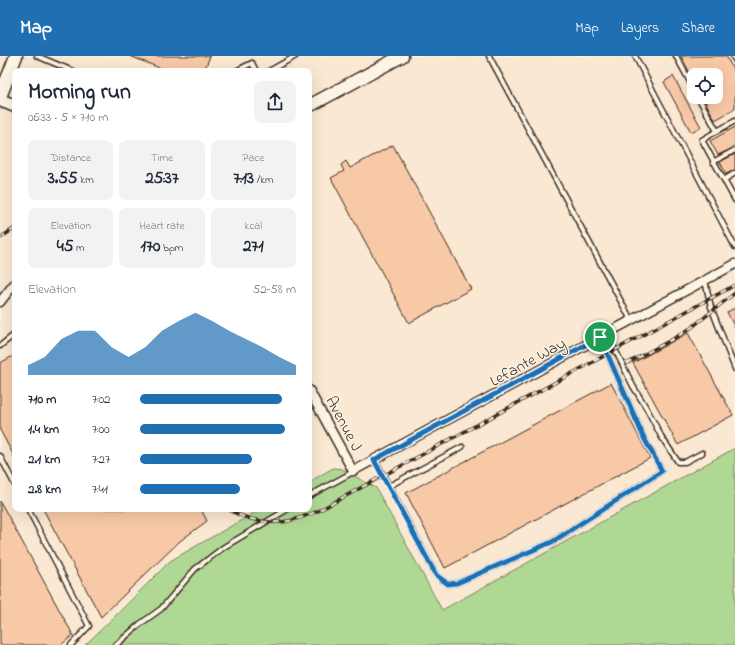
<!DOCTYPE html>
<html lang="en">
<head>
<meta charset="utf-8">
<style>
  body { margin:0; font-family:"Indie Flower",sans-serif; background:#f2f2f3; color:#1f2937; height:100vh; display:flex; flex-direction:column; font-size:15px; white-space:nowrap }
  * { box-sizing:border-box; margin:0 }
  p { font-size:13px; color:#747a83 }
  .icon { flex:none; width:22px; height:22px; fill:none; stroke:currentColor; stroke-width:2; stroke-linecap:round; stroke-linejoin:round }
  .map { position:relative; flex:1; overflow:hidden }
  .details { position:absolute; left:12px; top:12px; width:300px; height:444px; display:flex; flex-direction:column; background:#fff; border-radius:8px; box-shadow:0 4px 16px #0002 }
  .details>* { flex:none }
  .buttons { position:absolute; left:687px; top:12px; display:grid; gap:8px }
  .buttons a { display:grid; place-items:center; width:36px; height:36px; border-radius:8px; background:#fff; box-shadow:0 4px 16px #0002; font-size:20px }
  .pin { position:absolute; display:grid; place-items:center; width:34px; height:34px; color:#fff; margin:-17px; border:2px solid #fff; border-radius:50%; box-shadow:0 1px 4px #0007 }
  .round { display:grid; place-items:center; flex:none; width:42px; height:42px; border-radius:8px; background:#f2f2f3 }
  .head { display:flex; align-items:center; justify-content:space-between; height:68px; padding:0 16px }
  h1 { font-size:22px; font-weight:800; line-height:30px }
  .stats { display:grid; grid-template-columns:repeat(3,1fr); gap:6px; height:68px; padding:4px 16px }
  .stats div { display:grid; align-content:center; border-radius:8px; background:#f2f2f3; text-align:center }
  .stats b { font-size:17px; font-weight:800 }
  .stats small { font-size:11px; font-weight:400 }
  .stats p { font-size:11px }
  .chart { height:112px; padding:8px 16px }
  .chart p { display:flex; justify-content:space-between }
  .chart svg { width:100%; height:72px; margin-top:4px; fill:#1f6fb2; opacity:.7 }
  ul { padding:0 16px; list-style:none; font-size:13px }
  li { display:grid; grid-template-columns:64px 48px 1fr; align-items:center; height:30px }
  li i { height:10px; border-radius:5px; background:#1f6fb2 }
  header { display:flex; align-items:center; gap:24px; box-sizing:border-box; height:56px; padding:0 20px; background:#1f6fb2; color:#fff }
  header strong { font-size:19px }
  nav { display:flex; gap:22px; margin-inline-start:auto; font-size:14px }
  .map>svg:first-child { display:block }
  .built { fill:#fbe8d2; fill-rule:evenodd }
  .green { fill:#b0d895; stroke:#76815a }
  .building { fill:#f8c9a7; stroke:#3b2a1e }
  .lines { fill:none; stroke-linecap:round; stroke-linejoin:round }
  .lane-casing { stroke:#3b2a1e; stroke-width:7 }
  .street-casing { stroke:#3b2a1e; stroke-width:11 }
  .secondary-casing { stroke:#3b2a1e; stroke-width:15 }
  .lane { stroke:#fcf5e5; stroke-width:4 }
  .street { stroke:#fcf5e5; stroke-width:8 }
  .secondary { stroke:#fcf5e5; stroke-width:12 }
  .rail-casing { stroke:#3b2a1e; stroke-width:3.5 }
  .rail { stroke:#fcf5e5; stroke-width:2; stroke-dasharray:6; stroke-linecap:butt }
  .route-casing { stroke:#fff; stroke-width:8 }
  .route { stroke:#1f6fb2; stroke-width:5 }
  .labels { text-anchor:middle; stroke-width:3; stroke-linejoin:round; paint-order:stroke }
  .street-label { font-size:16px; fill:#3b2a1e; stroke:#fcf5e5 }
</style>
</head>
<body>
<header>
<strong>Map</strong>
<nav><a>Map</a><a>Layers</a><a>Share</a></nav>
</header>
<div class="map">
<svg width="735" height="589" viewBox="0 0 735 589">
  <rect width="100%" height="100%" fill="#fcf5e5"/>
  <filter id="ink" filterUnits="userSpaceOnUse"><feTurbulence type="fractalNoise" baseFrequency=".025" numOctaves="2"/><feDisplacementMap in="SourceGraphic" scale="8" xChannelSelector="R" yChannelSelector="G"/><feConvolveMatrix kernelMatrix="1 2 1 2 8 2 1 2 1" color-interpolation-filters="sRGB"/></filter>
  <g filter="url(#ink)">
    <path class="built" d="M 0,0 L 735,0 L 735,393 L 443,554 L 377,432 L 341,413 L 334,412 L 309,426 L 309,15 L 15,15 L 15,453 L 261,453 L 169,505 L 84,589 L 0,589 ZM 694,19 L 716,19 L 716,41 L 694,41 Z"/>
    <path class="green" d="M 735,392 L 735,589 L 85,589 L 116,559 L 170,505 L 261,453 L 309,453 L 309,426 L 333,412 L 342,413 L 376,432 L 442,554 Z"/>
    <path class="building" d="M 130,0 L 210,0 L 204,15 L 167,15 Z
      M 681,0 L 726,0 L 735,17 L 735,53 L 715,64 L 703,41 L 716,41 L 716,19 L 691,19 Z
      M 673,20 L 701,71 L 691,76 L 664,26 Z
      M 735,71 L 735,91 L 718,99 L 710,85 Z
      M 393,89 L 471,233 L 409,267 L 331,122 L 344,115 L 341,109 L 346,105 L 350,112 Z
      M 735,98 L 735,114 L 726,118 L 720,106 Z
      M 735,252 L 735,272 L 727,256 Z
      M 688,277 L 733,359 L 678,389 L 633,307 Z
      M 15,299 L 15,402 L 0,374 L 0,307 Z
      M 611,327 L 650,402 L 445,512 L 406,437 Z
      M 0,445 L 73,579 L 61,589 L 0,589 Z
      M 43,453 L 201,453 L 207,465 L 180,485 L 101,561 Z"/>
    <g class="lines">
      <defs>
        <path id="lane" d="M 37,0 L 73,15
          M 489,0 L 631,264
          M 635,0 L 735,191
          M 676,0 L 694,33
          M 733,0 L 735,4
          M 236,15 L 252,7 L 256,15
          M 269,15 L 296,0
          M 698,41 L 717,75 L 702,84 L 735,144
          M 717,75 L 735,65
          M 713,106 L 735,94
          M 724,124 L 735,117
          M 705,225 L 711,251 L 735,313
          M 607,277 L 633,330 L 647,353 L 661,380 L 678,406 L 685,406 L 702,397
          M 0,290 L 15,278
          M 0,400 L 15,429
          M 375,404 L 436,519 L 448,528 L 457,527 L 552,486 L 662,415 L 644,382 L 600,281
          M 389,430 L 462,391
          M 309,440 L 353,416
          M 28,453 L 89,570 L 71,589
          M 116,589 L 140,568 L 161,553 L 195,513 L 224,491 L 288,453"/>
        <path id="street" d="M 0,246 L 15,227
          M 309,334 L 353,415 L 735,208"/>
        <path id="secondary" d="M 0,41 L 16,0
          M 0,44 L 15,50
          M 309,50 L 402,0"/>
      </defs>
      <use href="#lane" class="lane-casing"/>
      <use href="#street" class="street-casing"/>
      <use href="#secondary" class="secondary-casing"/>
      <use href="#lane" class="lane"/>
      <use href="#street" class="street"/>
      <use href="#secondary" class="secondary"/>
      <defs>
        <path id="rail" d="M 0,182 L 15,172
          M 626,308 L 673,283 L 691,272 L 735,237
          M 228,453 C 244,463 269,469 288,465 C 298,463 308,459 318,455 L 735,229"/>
      </defs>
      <use href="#rail" class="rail-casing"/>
      <use href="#rail" class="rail"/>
    </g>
  </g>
  <g class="lines" filter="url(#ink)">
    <defs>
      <path id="route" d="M 600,281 L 644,382 L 662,415 L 552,486 L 457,527 L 448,528 L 436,519 L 374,404 Z"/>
    </defs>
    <use href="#route" class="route-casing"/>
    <use href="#route" class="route"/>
  </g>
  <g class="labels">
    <g class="street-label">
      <text transform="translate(527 305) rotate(-29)" y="6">Lefante Way</text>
      <text transform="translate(345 367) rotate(62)" y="6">Avenue J</text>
    </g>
  </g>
</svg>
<div class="buttons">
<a><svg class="icon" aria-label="locate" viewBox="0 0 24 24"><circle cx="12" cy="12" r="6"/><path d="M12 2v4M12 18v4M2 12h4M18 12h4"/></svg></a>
</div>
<div class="pin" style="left:600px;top:281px;background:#1e9e55"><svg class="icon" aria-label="arrive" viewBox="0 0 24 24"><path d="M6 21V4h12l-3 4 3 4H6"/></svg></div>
<section class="details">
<div class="head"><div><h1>Morning run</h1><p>06:33 · 5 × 710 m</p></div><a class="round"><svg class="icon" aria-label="share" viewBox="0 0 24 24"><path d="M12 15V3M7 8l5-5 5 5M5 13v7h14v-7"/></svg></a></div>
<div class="stats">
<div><p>Distance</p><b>3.55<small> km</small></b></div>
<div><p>Time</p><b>25:37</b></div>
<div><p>Pace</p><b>7:13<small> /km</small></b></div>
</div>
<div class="stats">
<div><p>Elevation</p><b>45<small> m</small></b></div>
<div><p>Heart rate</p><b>170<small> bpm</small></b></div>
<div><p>kcal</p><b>271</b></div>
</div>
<div class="chart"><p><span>Elevation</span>52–58 m</p>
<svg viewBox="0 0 160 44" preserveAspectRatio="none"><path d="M0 44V38L10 33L20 22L30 17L40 17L50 27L60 33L70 27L80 17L90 11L100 6L110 11L120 17L130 22L140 27L150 33L160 38V44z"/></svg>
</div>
<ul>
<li><b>710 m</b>7:02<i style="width:91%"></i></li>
<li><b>1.4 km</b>7:00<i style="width:93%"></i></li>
<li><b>2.1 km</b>7:27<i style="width:72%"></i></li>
<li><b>2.8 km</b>7:41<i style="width:64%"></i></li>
</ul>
</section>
</div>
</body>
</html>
